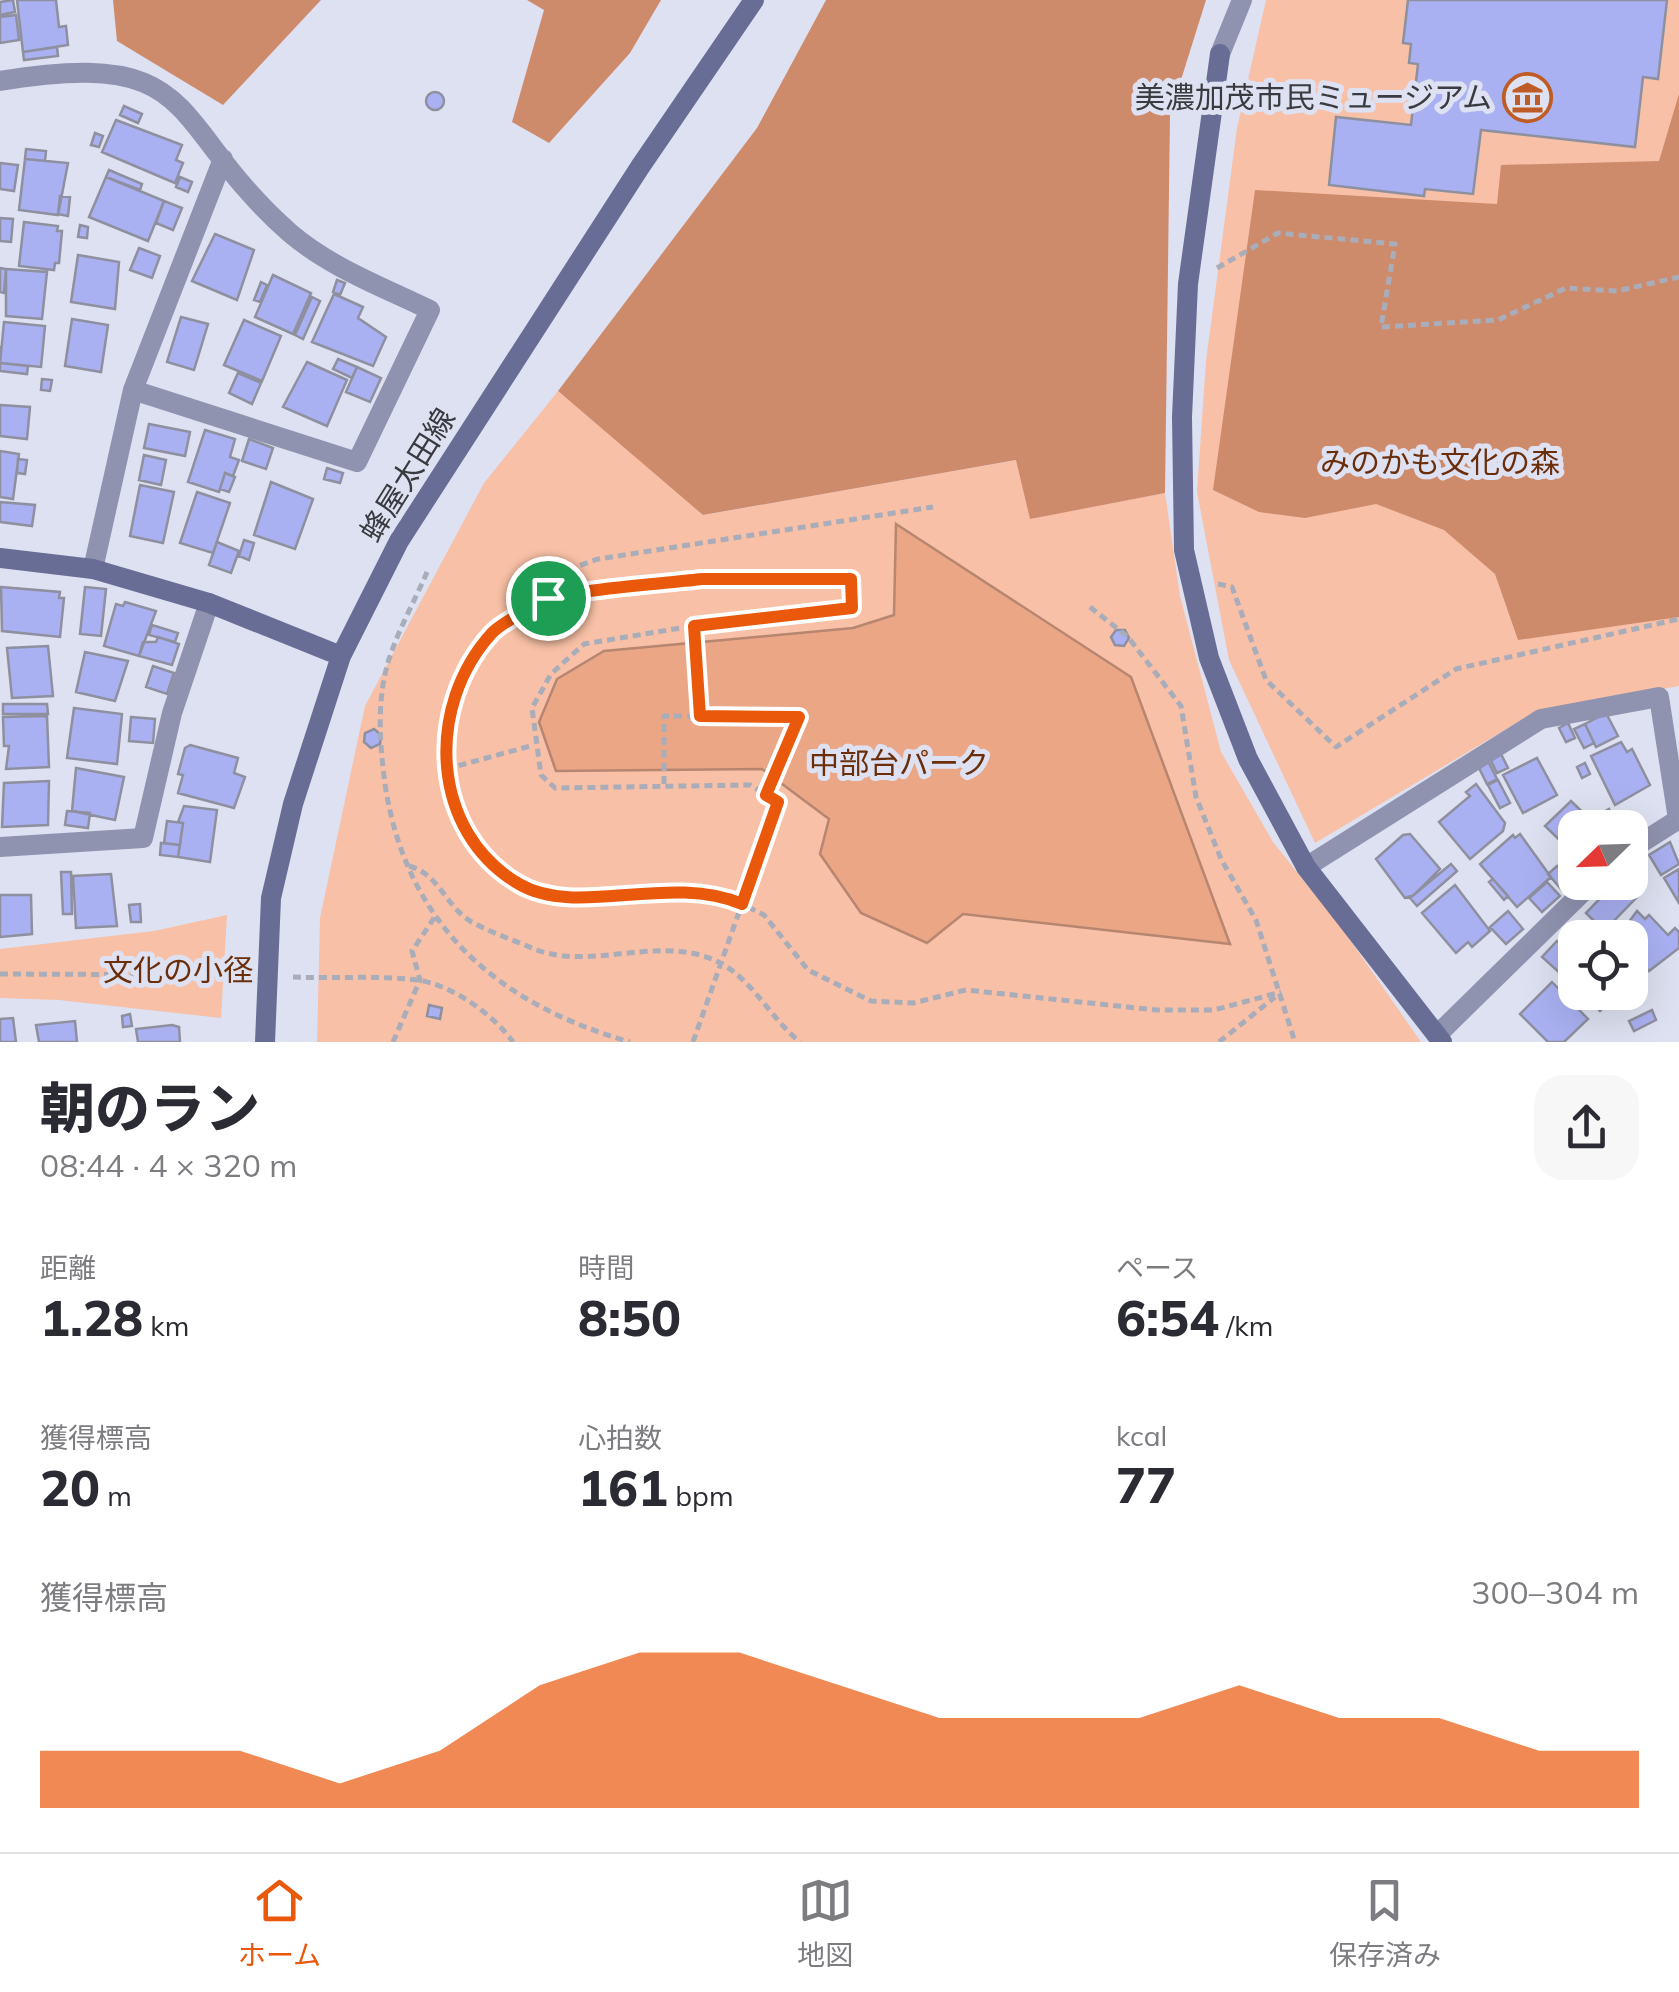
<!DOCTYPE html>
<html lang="ja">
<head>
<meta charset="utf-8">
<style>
  body { margin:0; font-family:Mulish,"Noto Sans JP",sans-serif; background:#f7f7f7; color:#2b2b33; height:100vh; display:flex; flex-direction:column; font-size:38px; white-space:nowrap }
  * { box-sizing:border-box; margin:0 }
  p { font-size:32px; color:#7c7c81 }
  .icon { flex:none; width:55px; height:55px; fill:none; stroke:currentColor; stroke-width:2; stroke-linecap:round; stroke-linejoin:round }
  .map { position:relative; height:1042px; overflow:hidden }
  .panel { display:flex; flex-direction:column; background:#fff; flex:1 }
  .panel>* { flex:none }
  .needle { width:65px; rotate:247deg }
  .controls { position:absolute; left:1558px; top:810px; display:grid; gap:20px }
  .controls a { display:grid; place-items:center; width:90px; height:90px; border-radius:20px; background:#fff; box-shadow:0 10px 40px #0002; font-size:50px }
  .pin { position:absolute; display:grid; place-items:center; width:85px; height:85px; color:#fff; margin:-42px; border:5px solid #fff; border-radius:50%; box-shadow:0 2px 10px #0007 }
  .round { display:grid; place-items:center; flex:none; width:105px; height:105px; border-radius:30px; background:#f7f7f7 }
  .headline { display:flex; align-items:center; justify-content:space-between; height:170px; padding:0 40px }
  h1 { font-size:55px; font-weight:800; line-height:75px }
  .metrics { display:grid; grid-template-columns:repeat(3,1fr); gap:15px; height:170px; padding:10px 40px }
  .metrics div { display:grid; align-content:center }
  .metrics b { font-size:50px; font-weight:800 }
  .metrics small { font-size:28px; font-weight:400 }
  .metrics p { font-size:28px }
  .chart { height:280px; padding:20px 40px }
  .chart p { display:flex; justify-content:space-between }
  .chart svg { width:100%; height:180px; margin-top:10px; fill:#ea580c; opacity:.7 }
  .tab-bar { display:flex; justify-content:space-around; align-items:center; height:140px; border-top:2px solid #e1e1e2; background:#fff; font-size:28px; color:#7c7c81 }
  .tab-bar a { display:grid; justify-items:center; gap:5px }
  .tab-bar .active { color:#ea580c }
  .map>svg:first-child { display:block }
  .green { fill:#f8c0a6 }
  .forest { fill:#ce8b6c }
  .water { fill:#eba686; stroke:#b68671; stroke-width:2.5 }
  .building { fill:#aab1f2; stroke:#8e909f; stroke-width:2.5 }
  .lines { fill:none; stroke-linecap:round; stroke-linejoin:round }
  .path { stroke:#a9acb9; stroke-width:5; stroke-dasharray:8 5; stroke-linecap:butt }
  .street { stroke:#8f93af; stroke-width:20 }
  .secondary { stroke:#686d95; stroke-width:20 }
  .route-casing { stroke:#fff; stroke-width:20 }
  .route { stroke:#ea580c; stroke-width:12 }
  .labels { text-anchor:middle; stroke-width:10; stroke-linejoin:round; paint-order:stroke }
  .poi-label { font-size:30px; fill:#3a3b41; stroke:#dee1f1; text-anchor:end }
  .park-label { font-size:30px; fill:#6b2e0b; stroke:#dee1f1 }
  .street-label { font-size:30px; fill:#3a3b41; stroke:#dee1f1 }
</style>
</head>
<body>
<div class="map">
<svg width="1679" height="1042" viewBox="0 0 1679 1042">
  <rect width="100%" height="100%" fill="#dee1f1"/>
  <path class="green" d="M 1266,0 L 1679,0 L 1679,686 L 1535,712 L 1315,843 L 1229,660 L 1197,492 L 1206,361 L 1237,128 Z
    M 558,391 L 704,515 L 1017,460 L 1031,518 L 1165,493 L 1180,596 L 1221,752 L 1273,842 L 1343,930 L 1421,1042 L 317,1042 L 320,918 L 365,706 L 484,483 Z
    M 227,915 L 221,1018 L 59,1000 L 0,998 L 0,949 L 154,931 Z"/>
  <path class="forest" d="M 113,0 L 321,0 L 223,105 L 117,41 Z
    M 527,0 L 661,0 L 630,53 L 549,143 L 512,122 L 544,10 Z
    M 826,0 L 1206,0 L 1170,115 L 1165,493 L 1030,519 L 1016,460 L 703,515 L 558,391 L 757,128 Z
    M 1679,94 L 1679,617 L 1518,640 L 1495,574 L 1444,530 L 1376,504 L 1305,518 L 1259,512 L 1213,490 L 1255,190 L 1497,204 L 1501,165 L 1659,161 Z"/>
  <path class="water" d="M 896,524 L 1131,677 L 1230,944 L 963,914 L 927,943 L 861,913 L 820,854 L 829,819 L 762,769 L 556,771 L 539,722 L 557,679 L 604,651 L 853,628 L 894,615 Z"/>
  <path class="building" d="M 13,0 L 15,12 L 0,15 L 0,2 Z
    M 17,0 L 56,0 L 59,27 L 66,26 L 68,45 L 23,52 Z
    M 1408,0 L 1667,0 L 1658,79 L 1643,77 L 1635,147 L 1481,130 L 1473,194 L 1425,189 L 1424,196 L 1329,185 L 1336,117 L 1411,125 L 1418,64 L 1409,63 L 1411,44 L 1403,43 Z
    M 16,15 L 19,40 L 0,43 L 0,17 Z
    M 57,47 L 58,56 L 24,60 L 23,52 Z
    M426 101a9 9 0 1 1 18 0a9 9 0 1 1-18 0Z
    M 124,106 L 142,114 L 138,123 L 120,115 Z
    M 116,120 L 182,145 L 176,160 L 183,163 L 175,183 L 102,152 Z
    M 95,133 L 103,136 L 99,147 L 91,145 Z
    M 26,149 L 46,151 L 45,161 L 25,159 Z
    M 25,159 L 68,163 L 58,215 L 19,210 Z
    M 0,163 L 18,165 L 14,191 L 0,189 Z
    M 109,170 L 142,184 L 140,190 L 106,177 Z
    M 106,177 L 164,201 L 148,241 L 89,217 Z
    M 180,177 L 192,182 L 188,192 L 176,187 Z
    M 60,196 L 70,197 L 68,216 L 58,214 Z
    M 164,201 L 182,208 L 173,230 L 156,223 Z
    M 0,218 L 13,219 L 11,242 L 0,241 Z
    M 24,222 L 58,226 L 57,231 L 62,231 L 59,263 L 55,263 L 54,270 L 19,266 Z
    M 80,225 L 88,227 L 87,238 L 78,237 Z
    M 215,234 L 254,250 L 237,300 L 192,281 Z
    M 139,248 L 160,256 L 152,278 L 130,270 Z
    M 78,255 L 119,262 L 115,309 L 71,302 Z
    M 0,268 L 6,269 L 4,293 L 0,292 Z
    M 6,269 L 47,272 L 42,319 L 6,316 Z
    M 273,275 L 311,293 L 293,334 L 255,317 Z
    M 337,280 L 345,283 L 340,295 L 333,292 Z
    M 261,282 L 267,285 L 260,302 L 254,300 Z
    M 334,294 L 363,307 L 358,318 L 386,337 L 373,366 L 312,342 Z
    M 312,297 L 320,301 L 303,339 L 295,335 Z
    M 181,317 L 208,324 L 194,370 L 167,362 Z
    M 72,319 L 108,325 L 101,372 L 65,366 Z
    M 244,320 L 281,336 L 262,381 L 224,365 Z
    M 4,322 L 45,326 L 41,367 L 0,363 Z
    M 0,346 L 0,363 L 28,366 L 27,374 L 0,371 Z
    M 338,359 L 357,367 L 352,378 L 333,369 Z
    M 307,362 L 347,380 L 327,426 L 283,407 Z
    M 357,367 L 381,378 L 370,402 L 346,392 Z
    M 238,373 L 261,383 L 252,404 L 229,393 Z
    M 42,379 L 52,380 L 50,391 L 41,390 Z
    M 0,405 L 30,407 L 27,439 L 0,436 Z
    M 149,424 L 190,432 L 185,456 L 144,448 Z
    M 205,430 L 235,439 L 230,457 L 239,460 L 233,476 L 225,473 L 219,492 L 188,482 Z
    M 249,439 L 273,448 L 266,469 L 242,461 Z
    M 0,451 L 19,454 L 13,499 L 0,497 Z
    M 144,455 L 166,460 L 161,485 L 139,480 Z
    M 18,459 L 27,460 L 25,474 L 17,473 Z
    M 327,468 L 343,473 L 340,483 L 324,479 Z
    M 225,473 L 235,477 L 229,492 L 220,489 Z
    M 271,482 L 313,499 L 295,549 L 254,535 Z
    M 140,485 L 174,492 L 163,543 L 130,536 Z
    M 197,492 L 230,503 L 213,553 L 180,543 Z
    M 0,502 L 35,505 L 32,526 L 0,522 Z
    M 244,540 L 254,543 L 249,560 L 239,556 Z
    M 217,542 L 239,551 L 231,573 L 209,565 Z
    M 1,587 L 60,592 L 59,598 L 64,598 L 60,637 L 2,631 Z
    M 85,587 L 106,589 L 101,636 L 80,634 Z
    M 125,602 L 156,611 L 139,656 L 104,646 L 116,604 L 123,606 Z
    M 152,625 L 178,633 L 175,642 L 149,635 Z
    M 1116,630 L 1125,630 L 1129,638 L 1124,646 L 1115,645 L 1111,637 Z
    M 158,637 L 179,644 L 172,665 L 139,656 L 143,642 L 156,642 Z
    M 48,646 L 53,696 L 12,698 L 7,648 Z
    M 85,652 L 128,661 L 115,701 L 76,692 Z
    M 153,666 L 174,673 L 167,694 L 146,687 Z
    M 3,704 L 47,704 L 48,714 L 3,714 Z
    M 74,708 L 122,714 L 117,764 L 67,758 Z
    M 1606,713 L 1618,736 L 1596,747 L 1585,724 Z
    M 47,716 L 49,767 L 6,769 L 9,746 L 4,746 L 3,717 Z
    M 131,717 L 155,719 L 153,743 L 129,741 Z
    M 1568,723 L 1575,738 L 1566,742 L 1559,728 Z
    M 1585,724 L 1594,743 L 1584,748 L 1574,729 Z
    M 374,729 L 381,735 L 380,744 L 371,748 L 364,742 L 365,733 Z
    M 1621,742 L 1627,752 L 1632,749 L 1650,785 L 1615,805 L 1591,756 Z
    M 190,745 L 238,758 L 234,773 L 245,777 L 234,808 L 178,793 L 183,775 L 178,774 L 185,748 Z
    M 1498,748 L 1508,768 L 1497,773 L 1487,753 Z
    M 1485,755 L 1497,779 L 1487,784 L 1475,760 Z
    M 1537,758 L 1557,795 L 1523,813 L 1503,775 Z
    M 1585,763 L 1590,774 L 1582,778 L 1577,767 Z
    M 76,768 L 124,777 L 115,820 L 72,811 Z
    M 1498,780 L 1510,803 L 1500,808 L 1488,785 Z
    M 49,781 L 48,825 L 2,827 L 4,783 Z
    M 1476,784 L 1505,823 L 1503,831 L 1470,859 L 1439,822 L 1470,796 L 1466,792 Z
    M 1571,801 L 1599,828 L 1575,828 L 1575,855 L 1545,826 Z
    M 184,806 L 217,810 L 210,862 L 178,857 L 183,823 L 178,822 Z
    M 1609,809 L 1618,828 L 1604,828 L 1598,815 Z
    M 67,811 L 90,813 L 88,828 L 65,825 Z
    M 167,821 L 183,823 L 180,845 L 164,843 Z
    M 1410,834 L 1440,869 L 1414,895 L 1405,898 L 1376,859 L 1403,835 Z
    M 1520,834 L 1551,877 L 1517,907 L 1480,864 L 1513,835 L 1515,838 Z
    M 1670,842 L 1679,864 L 1661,875 L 1649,855 Z
    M 161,843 L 180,845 L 178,857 L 160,855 Z
    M 1451,864 L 1457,871 L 1417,906 L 1410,898 Z
    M 1557,866 L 1571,882 L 1562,890 L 1548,874 Z
    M 1679,869 L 1679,903 L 1664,878 Z
    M 61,872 L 71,872 L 72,914 L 63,914 Z
    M 111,874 L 117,926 L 76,928 L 73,876 Z
    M 1493,879 L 1508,896 L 1504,900 L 1489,882 Z
    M 1547,882 L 1560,896 L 1542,912 L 1529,898 Z
    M 1616,882 L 1625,882 L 1638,896 L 1604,931 L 1586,913 Z
    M 1455,885 L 1490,931 L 1472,947 L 1468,942 L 1456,953 L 1422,913 Z
    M 0,895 L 31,895 L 32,934 L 0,937 Z
    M 140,904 L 141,922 L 131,922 L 129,905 Z
    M 1508,911 L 1523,929 L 1506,944 L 1490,927 Z
    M 1637,911 L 1645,919 L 1649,915 L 1668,935 L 1675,928 L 1679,932 L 1679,948 L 1649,971 L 1630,952 L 1630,938 L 1617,938 Z
    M 1557,941 L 1575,957 L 1562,975 L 1542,957 Z
    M 1575,966 L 1575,986 L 1565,976 Z
    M 1634,966 L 1642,975 L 1635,982 L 1630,977 Z
    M 1552,982 L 1588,1019 L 1564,1042 L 1548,1042 L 1520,1014 Z
    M 1581,992 L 1620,992 L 1600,1011 Z
    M 429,1005 L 442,1008 L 440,1019 L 427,1016 Z
    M 1652,1010 L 1656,1020 L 1634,1031 L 1629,1021 Z
    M 130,1014 L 132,1026 L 123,1027 L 122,1016 Z
    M 13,1018 L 16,1042 L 0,1042 L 0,1019 Z
    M 75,1021 L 77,1042 L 39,1042 L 36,1025 Z
    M 172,1025 L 179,1027 L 180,1042 L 138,1042 L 136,1029 Z"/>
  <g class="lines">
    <path class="path" d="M 1217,268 L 1278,233 L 1395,244 L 1381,327 L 1498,320 L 1566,288 L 1617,291 L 1679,277
      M 427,572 C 414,603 394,637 386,670 C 377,707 380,746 385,784 C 406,925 497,1004 630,1042
      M 521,579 L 548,598
      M 1218,584 L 1232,587 L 1266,680 L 1336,747 L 1456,669 L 1679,619
      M 534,588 L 550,576 L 598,559 L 933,507
      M 1090,607 L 1128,637 L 1181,706 L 1196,797 L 1221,859 L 1256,920 L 1295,1042
      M 694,626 L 700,716
      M 446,769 L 534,745
      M 664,784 L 664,716 L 799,717 L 766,795
      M 409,866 C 439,874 445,905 470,921 C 489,932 514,940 534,949 C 588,970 649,939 703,956 C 749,969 766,1015 800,1042
      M 0,974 L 242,975
      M 293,977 C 333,979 377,975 417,980 C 451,984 494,1015 513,1042
      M 393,1042 L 420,980 L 412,951 L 434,918
      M 693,1042 L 778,802 L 750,785 L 555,788 L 541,775 L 532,708 L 551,674 L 584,644 L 711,623 L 852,608 L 851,579 L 702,579 L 548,598 L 493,632 L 459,686 L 445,733 L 447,780 L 463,827 L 488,862 L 522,886 L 572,897 L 680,889 L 713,892 L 742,904 L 764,915 L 808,970 L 871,1001 L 913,1003 L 966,990 L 1156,1010 L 1214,1010 L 1281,992
      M 1219,1042 L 1275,997"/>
    <path class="street" d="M 1220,54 L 1242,0
      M 0,81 C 206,47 165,123 290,233 C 331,268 383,287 430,310 L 357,462 L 133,390
      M 93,569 L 133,390 L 223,159
      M 0,847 L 143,838 L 172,713 L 209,603
      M 1630,850 L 1679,819
      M 1306,867 L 1541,719 L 1659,697 L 1678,819
      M 1438,1034 L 1593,882"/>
    <path class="secondary" d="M 1220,54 L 1188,284 L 1182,417 L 1184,550 L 1209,658 L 1248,759 L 1306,867 L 1442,1042
      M 0,558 L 93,569 L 209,603 L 341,656
      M 265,1042 L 271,898 L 293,804 L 341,656 L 399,541 L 640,167 L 754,0"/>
  </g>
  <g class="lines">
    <defs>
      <path id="route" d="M 702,579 L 851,579 L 852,608 L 694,626 L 700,716 L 799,717 L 766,795 L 778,802 L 742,904 C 668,873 577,918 519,884 C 430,832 425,706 492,633 C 504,621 529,609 544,601 C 566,590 670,583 702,579 Z"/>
    </defs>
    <use href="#route" class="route-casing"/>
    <use href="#route" class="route"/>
  </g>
  <defs>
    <symbol id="museum-ring" viewBox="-11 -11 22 22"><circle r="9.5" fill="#dee1f1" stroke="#bf5c26" stroke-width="1.5"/><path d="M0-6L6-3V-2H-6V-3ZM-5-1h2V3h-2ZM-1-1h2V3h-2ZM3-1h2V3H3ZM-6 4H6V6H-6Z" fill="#bf5c26"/></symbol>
  </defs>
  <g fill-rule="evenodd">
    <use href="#museum-ring" x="1500" y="70" width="55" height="55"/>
  </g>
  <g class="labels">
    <g class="poi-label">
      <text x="1492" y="108">美濃加茂市民ミュージアム</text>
    </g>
    <g class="park-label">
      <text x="1440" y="473">みのかも文化の森</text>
      <text x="899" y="774">中部台パーク</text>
      <text x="178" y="981">文化の小径</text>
    </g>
    <g class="street-label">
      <text transform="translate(408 475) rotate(-58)" y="10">蜂屋太田線</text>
    </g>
  </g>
</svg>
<div class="controls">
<a><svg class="needle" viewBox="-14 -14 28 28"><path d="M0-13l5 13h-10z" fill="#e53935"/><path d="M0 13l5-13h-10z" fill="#7c7c81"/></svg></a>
<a><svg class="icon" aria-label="locate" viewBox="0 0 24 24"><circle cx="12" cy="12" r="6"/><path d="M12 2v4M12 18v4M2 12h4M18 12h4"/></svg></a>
</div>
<div class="pin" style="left:548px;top:598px;background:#1e9e55"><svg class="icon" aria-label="arrive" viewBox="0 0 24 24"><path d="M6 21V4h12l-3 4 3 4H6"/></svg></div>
</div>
<section class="panel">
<div class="headline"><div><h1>朝のラン</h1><p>08:44 · 4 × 320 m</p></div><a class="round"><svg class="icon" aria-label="share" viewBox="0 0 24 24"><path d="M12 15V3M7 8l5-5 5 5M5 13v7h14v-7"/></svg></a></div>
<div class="metrics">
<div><p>距離</p><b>1.28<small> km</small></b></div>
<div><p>時間</p><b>8:50</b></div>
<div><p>ペース</p><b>6:54<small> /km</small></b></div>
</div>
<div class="metrics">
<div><p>獲得標高</p><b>20<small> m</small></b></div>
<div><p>心拍数</p><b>161<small> bpm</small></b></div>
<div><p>kcal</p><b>77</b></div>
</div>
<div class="chart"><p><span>獲得標高</span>300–304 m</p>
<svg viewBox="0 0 160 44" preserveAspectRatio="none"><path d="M0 44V30L10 30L20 30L30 38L40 30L50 14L60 6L70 6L80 14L90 22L100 22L110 22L120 14L130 22L140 22L150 30L160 30V44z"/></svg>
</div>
</section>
<nav class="tab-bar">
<a class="active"><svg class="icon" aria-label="home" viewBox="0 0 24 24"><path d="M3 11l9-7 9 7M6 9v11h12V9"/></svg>ホーム</a>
<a><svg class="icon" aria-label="map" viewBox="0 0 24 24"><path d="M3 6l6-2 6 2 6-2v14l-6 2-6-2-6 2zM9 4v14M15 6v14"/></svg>地図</a>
<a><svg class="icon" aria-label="saved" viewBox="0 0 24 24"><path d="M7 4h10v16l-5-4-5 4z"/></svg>保存済み</a>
</nav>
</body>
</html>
